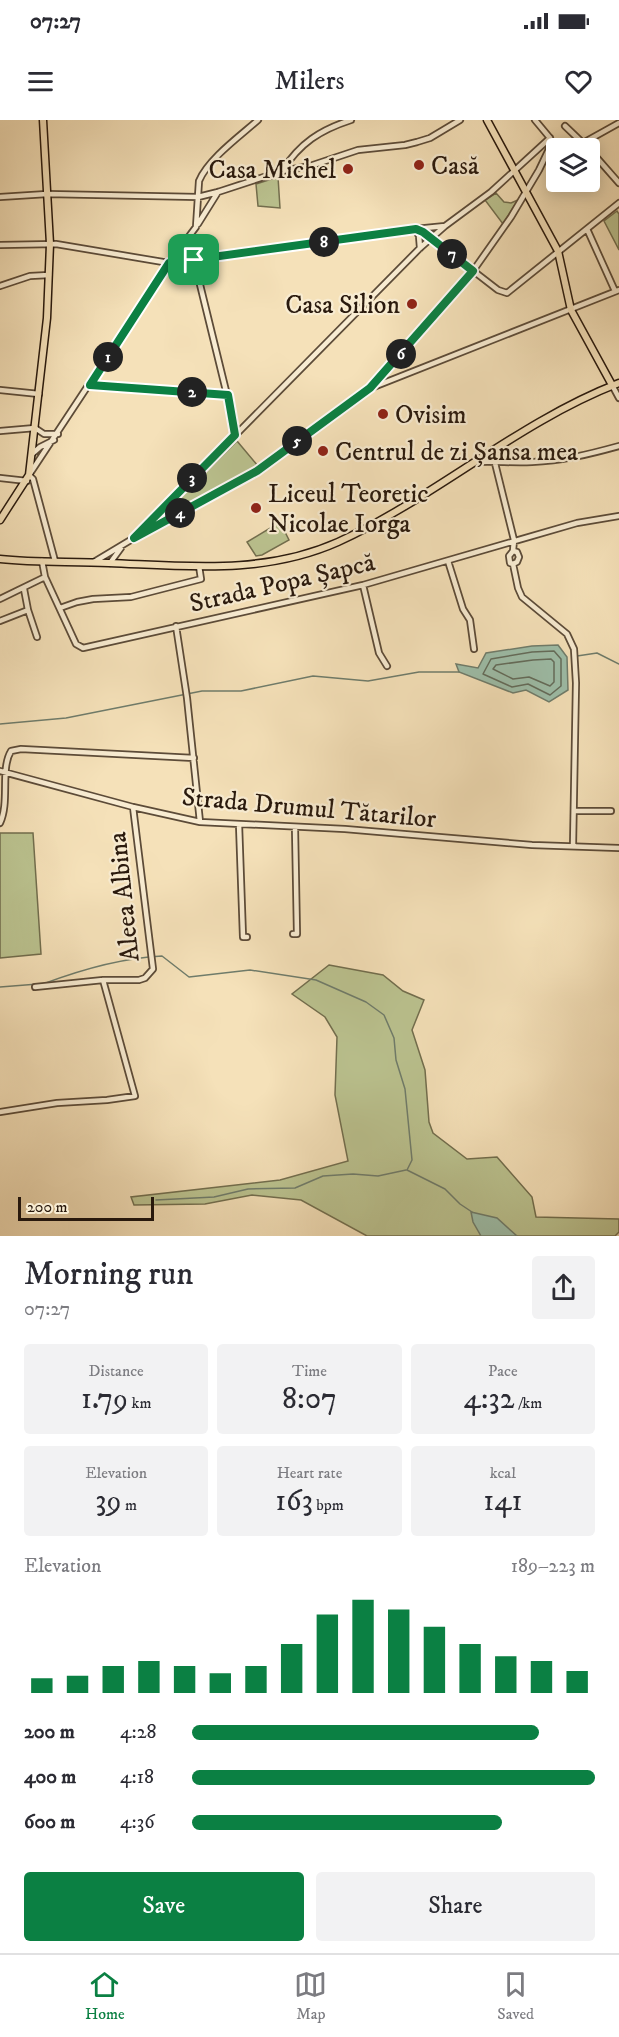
<!DOCTYPE html>
<html lang="en">
<head>
<meta charset="utf-8">
<style>
  body { margin:0; font-family:"IM FELL DW Pica",serif; background:#f2f2f3; color:#2b2b33; height:100vh; display:flex; flex-direction:column; font-size:22px; white-space:nowrap }
  * { box-sizing:border-box; margin:0 }
  p { font-size:20px; color:#7c7c81 }
  .icon { flex:none; width:33px; height:33px; fill:none; stroke:currentColor; stroke-width:2; stroke-linecap:round; stroke-linejoin:round }
  .map { position:relative; height:1116px; overflow:hidden }
  .panel { display:flex; flex-direction:column; background:#fff; flex:1 }
  .panel>* { flex:none }
  .fabs { position:absolute; left:546px; top:18px; display:grid; gap:12px }
  .fabs a { display:grid; place-items:center; width:54px; height:54px; border-radius:6px; background:#fff; box-shadow:0 3px 15px #0003; font-size:30px }
  .scale { position:absolute; left:18px; bottom:15px; width:136px; box-sizing:border-box; padding-left:6px; border:3px solid #29190d; border-top:0; font-size:16px; line-height:21px; white-space:nowrap; color:#29190d; -webkit-text-stroke:4px #f8ecd2; paint-order:stroke }
  .pin { position:absolute; display:grid; place-items:center; width:51px; height:51px; color:#fff; margin:-26px; border-radius:12px; box-shadow:0 3px 9px #0006 }
  .km { position:absolute; width:30px; height:30px; margin:-15px; border-radius:50%; background:#222; color:#fff; font-size:16px; line-height:30px; text-align:center }
  .round { display:grid; place-items:center; flex:none; width:63px; height:63px; border-radius:6px; background:#f2f2f3 }
  .head { display:flex; align-items:center; justify-content:space-between; height:102px; padding:0 24px }
  h1 { font-size:33px; font-weight:600; line-height:45px }
  .figures { display:grid; grid-template-columns:repeat(3,1fr); gap:9px; height:102px; padding:6px 24px }
  .figures div { display:grid; align-content:center; border-radius:6px; background:#f2f2f3; text-align:center }
  .figures b { font-size:30px; font-weight:600 }
  .figures small { font-size:16px; font-weight:400 }
  .figures p { font-size:16px }
  .chart { height:168px; padding:12px 24px }
  .chart p { display:flex; justify-content:space-between }
  .chart svg { width:100%; height:108px; margin-top:6px; stroke:#0b8043; stroke-width:6 }
  .action { display:flex; gap:12px; margin-top:auto; padding:12px 24px }
  .action a { flex:1; height:69px; border-radius:6px; background:#0b8043; color:#fff; font-size:24px; font-weight:600; line-height:69px; text-align:center }
  .action a+a { background:#f2f2f3; color:#2b2b33 }
  ul { padding:0 24px; list-style:none; font-size:20px }
  li { display:grid; grid-template-columns:96px 72px 1fr; align-items:center; height:45px }
  li i { height:15px; border-radius:8px; background:#0b8043 }
  .status { display:flex; justify-content:space-between; align-items:center; height:42px; padding:0 30px; background:#fff; direction:ltr }
  .status svg { height:16px; fill:currentColor }
  header { display:flex; justify-content:space-between; align-items:center; height:78px; padding:0 24px; background:#fff; font-size:27px; font-weight:600 }
  .dock { display:flex; justify-content:space-around; align-items:center; height:84px; border-top:2px solid #e1e1e2; background:#fff; font-size:16px; color:#7c7c81 }
  .dock a { display:grid; justify-items:center; gap:3px }
  .dock .current { color:#0b8043 }
  .map>svg:first-child { display:block }
  .green { fill:#bbc390; stroke:#726e4e; stroke-width:1.5 }
  .water { fill:#9dbea9; stroke:#6f7c6b; stroke-width:1.5 }
  .lines { fill:none; stroke-linecap:round; stroke-linejoin:round }
  .shore { stroke:#636c5b; stroke-width:1.5 }
  .stream { stroke:#6f7c6b; stroke-width:1.5 }
  .minor-casing { stroke:#5c4b38; stroke-width:8 }
  .major-casing { stroke:#29190d; stroke-width:9 }
  .minor { stroke:#f8ecd2; stroke-width:4.5 }
  .major { stroke:#f5e1b9; stroke-width:6 }
  .route-casing { stroke:#fff; stroke-width:12 }
  .route { stroke:#0b8043; stroke-width:8 }
  .poi-dot { fill:#8f2418; stroke:#f8ecd2; stroke-width:2 }
  .labels { text-anchor:middle; stroke-width:4.5; stroke-linejoin:round; paint-order:stroke }
  .poi-label { font-size:26px; fill:#29190d; stroke:#f8ecd2; text-anchor:start }
  .street-label { font-size:26px; fill:#29190d; stroke:#f8ecd2 }
</style>
</head>
<body>
<div class="status"><b>07:27</b><svg viewBox="0 0 49 12"><path d="M0 12V9h3v3zM5 12V6h3v6zM10 12V3h3v9zM15 12V0h3v12zM26 1h20v11H26zM47 4h2v5h-2z"/></svg></div>
<header><svg class="icon" aria-label="menu" viewBox="0 0 24 24"><path d="M4 6h16M4 12h16M4 18h16"/></svg>Milers<svg class="icon" aria-label="heart" viewBox="0 0 24 24"><path d="M12 20l-8-8c-3-5 5-10 8-4 3-6 11-1 8 4z"/></svg></header>
<div class="map">
<svg width="619" height="1116" viewBox="0 0 619 1116">
  <rect width="100%" height="100%" fill="#f5e1b9"/>
  <filter id="stains"><feTurbulence type="fractalNoise" baseFrequency=".00333" numOctaves="4"/><feColorMatrix values="0 0 0 0 .2 0 0 0 0 .09 0 0 0 0 .02 0 0 0 .5 -.17"/></filter>
  <radialGradient id="worn" r=".72"><stop offset=".6" stop-color="#630" stop-opacity="0"/><stop offset="1" stop-color="#630" stop-opacity=".3"/></radialGradient>
  <path class="green" d="M 278,57 L 280,88 L 258,86 L 256,64 Z
    M 496,73 L 504,82 L 511,83 L 518,80 L 503,104 L 485,80 Z
    M 617,91 L 619,94 L 619,130 L 604,101 Z
    M 237,321 L 258,346 L 155,402 L 229,329 Z
    M 280,402 L 289,420 L 262,435 L 256,436 L 247,422 Z
    M 0,713 L 33,713 L 41,834 L 0,838 Z
    M 329,845 L 383,855 L 403,871 L 424,880 L 412,910 L 425,950 L 429,1002 L 433,1013 L 467,1039 L 497,1037 L 532,1077 L 536,1097 L 619,1099 L 619,1112 L 615,1116 L 367,1116 L 301,1080 L 252,1075 L 205,1084 L 134,1085 L 131,1077 L 280,1060 L 348,1041 L 335,975 L 337,917 L 325,897 L 292,874 Z"/>
  <path class="water" d="M 558,525 L 567,537 L 568,570 L 549,582 L 526,570 L 513,573 L 459,552 L 456,544 L 478,548 L 486,533 L 532,526 Z
    M 471,1092 L 497,1098 L 517,1116 L 481,1116 L 473,1102 Z"/>
  <g class="lines">
    <path class="shore" d="M 554,531 L 561,539 L 561,566 L 550,575 L 528,564 L 512,567 L 483,554 L 491,539 L 532,532 Z
      M 551,539 L 554,542 L 554,562 L 550,566 L 529,557 L 513,559 L 493,549 L 496,545 L 533,540 Z"/>
    <path class="stream" d="M 577,536 L 597,533 L 619,544
      M 0,604 L 66,598 L 202,571 L 241,571 L 313,556 L 368,561 L 419,552 L 459,552
      M 43,864 C 80,850 122,838 162,836 L 189,857 L 250,850 L 316,860 L 366,882 L 384,895 L 394,918 L 396,940 L 405,969 L 412,1040 L 407,1050 L 445,1069 L 460,1084 L 472,1092
      M 0,867 L 38,864
      M 156,1080 L 214,1077 L 248,1069 L 295,1068 L 323,1056 L 353,1054 L 378,1056 L 406,1050"/>
    <defs>
      <path id="minor" d="M 535,0 L 550,18
        M 565,6 L 588,28
        M 583,23 L 619,3
        M 590,30 L 619,63
        M 282,51 C 300,23 320,10 351,0
        M 0,77 L 47,74 L 198,77 L 218,72 L 282,51 L 310,46 L 358,30 L 405,25 L 417,22 L 430,18 L 460,0
        M 198,104 L 218,72
        M 587,109 L 615,171
        M 0,125 L 56,124 L 169,143 L 415,109 L 423,112 L 498,170 L 507,173 L 619,83
        M 420,128 L 419,116 L 415,109 L 445,106
        M 194,140 L 227,275 L 235,315
        M 0,166 L 30,156 L 49,155
        M 89,265 L 227,275
        M 612,265 L 619,278
        M 371,268 L 619,170
        M 0,270 L 39,274
        M 0,311 L 35,308 L 44,314 L 58,314
        M 492,331 L 514,420 L 513,431 L 517,432 L 519,437 L 517,442 L 513,444 L 518,468 L 522,477 L 567,514 L 574,529 L 576,563 L 573,726
        M 32,334 L 40,327 L 54,320
        M 476,342 C 495,341 513,343 532,342 C 562,341 590,334 619,326
        M 0,358 L 27,361
        M 140,415 L 257,351 L 370,268 L 473,151 L 511,97 L 539,50 L 549,29 L 550,18
        M 42,441 L 45,457 L 76,524 L 83,528 L 363,465 L 577,403 L 619,396
        M 55,441 L 33,359 L 29,355 L 169,143 L 196,107 L 199,61 C 208,39 240,16 258,0
        M 448,441 L 463,489 L 470,500 L 474,529
        M 94,442 L 134,418 L 420,128 L 445,106 L 491,72 L 550,18
        M 110,443 L 121,428
        M 513,444 L 510,443 L 509,436 L 513,431
        M 363,465 L 379,533 L 387,546
        M 24,469 L 28,490 L 37,517
        M 0,479 L 45,457
        M 60,488 L 77,482 L 93,479 L 131,477 L 201,459 L 199,446
        M 0,501 L 28,490
        M 176,506 L 187,578 L 200,702
        M 0,651 L 133,687 L 200,702 L 345,709 L 532,725 L 619,728
        M 575,691 L 611,691
        M 0,703 C 10,682 0,649 11,631 L 21,629 L 194,638
        M 239,704 L 243,817 L 247,817
        M 293,814 L 297,814 L 295,708
        M 35,867 L 103,860 L 139,860 L 145,858 L 153,849 L 133,687
        M 0,992 L 57,983 L 107,980 L 135,976 L 103,860"/>
      <path id="major" d="M 487,0 L 558,131 L 571,190 L 612,265
        M 0,400 L 29,355 L 47,198 L 50,124 L 43,0
        M 0,439 C 36,443 73,441 109,443 C 187,446 264,455 338,422 C 436,377 518,302 619,263"/>
    </defs>
    <use href="#minor" class="minor-casing"/>
    <use href="#major" class="major-casing"/>
    <use href="#minor" class="minor"/>
    <use href="#major" class="major"/>
  </g>
  <g class="lines">
    <defs>
      <path id="route" d="M 416,109 L 423,112 L 473,151 L 370,268 L 257,351 L 134,418 L 235,315 L 228,275 L 90,265 L 169,143 Z"/>
    </defs>
    <use href="#route" class="route-casing"/>
    <use href="#route" class="route"/>
  </g>
  <g class="poi-dot">
    <circle cx="419" cy="45" r="6"/>
    <circle cx="348" cy="49" r="6"/>
    <circle cx="412" cy="184" r="6"/>
    <circle cx="383" cy="294" r="6"/>
    <circle cx="323" cy="331" r="6"/>
    <circle cx="256" cy="388" r="6"/>
  </g>
  <g class="labels">
    <g class="poi-label">
      <text x="431" y="54">Casă</text>
      <text x="336" y="58" text-anchor="end">Casa Michel</text>
      <text x="400" y="193" text-anchor="end">Casa Silion</text>
      <text x="395" y="303">Ovisim</text>
      <text x="335" y="340">Centrul de zi Șansa mea</text>
      <text x="268" y="382">Liceul Teoretic<tspan x="268" dy="30">Nicolae Iorga</tspan></text>
    </g>
    <g class="street-label">
      <text transform="translate(282 462) rotate(-13)" y="9">Strada Popa Șapcă</text>
      <text transform="translate(309 687) rotate(5)" y="9">Strada Drumul Tătarilor</text>
      <text transform="translate(123 777) rotate(-96)" y="9">Aleea Albina</text>
    </g>
  </g>
  <rect width="100%" height="100%" filter="url(#stains)"/>
  <rect width="100%" height="100%" fill="url(#worn)"/>
</svg>
<div class="fabs">
<a><svg class="icon" aria-label="layers" viewBox="0 0 24 24"><path d="M12 4l9 5-9 5-9-5zM3 14l9 5 9-5"/></svg></a>
</div>
<div class="scale">200 m</div>
<div class="pin" style="left:194px;top:140px;background:#1e9e55"><svg class="icon" aria-label="arrive" viewBox="0 0 24 24"><path d="M6 21V4h12l-3 4 3 4H6"/></svg></div>
<b class="km" style="left:108px;top:237px">1</b>
<b class="km" style="left:192px;top:272px">2</b>
<b class="km" style="left:192px;top:358px">3</b>
<b class="km" style="left:180px;top:393px">4</b>
<b class="km" style="left:297px;top:321px">5</b>
<b class="km" style="left:401px;top:234px">6</b>
<b class="km" style="left:452px;top:134px">7</b>
<b class="km" style="left:324px;top:122px">8</b>
</div>
<section class="panel">
<div class="head"><div><h1>Morning run</h1><p>07:27</p></div><a class="round"><svg class="icon" aria-label="share" viewBox="0 0 24 24"><path d="M12 15V3M7 8l5-5 5 5M5 13v7h14v-7"/></svg></a></div>
<div class="figures">
<div><p>Distance</p><b>1.79<small> km</small></b></div>
<div><p>Time</p><b>8:07</b></div>
<div><p>Pace</p><b>4:32<small> /km</small></b></div>
</div>
<div class="figures">
<div><p>Elevation</p><b>39<small> m</small></b></div>
<div><p>Heart rate</p><b>163<small> bpm</small></b></div>
<div><p>kcal</p><b>141</b></div>
</div>
<div class="chart"><p><span>Elevation</span>189–223 m</p>
<svg viewBox="0 0 160 44" preserveAspectRatio="none"><path d="M5 44V38M15 44V37M25 44V33M35 44V31M45 44V33M55 44V36M65 44V33M75 44V24M85 44V12M95 44V6M105 44V10M115 44V17M125 44V24M135 44V29M145 44V31M155 44V35"/></svg>
</div>
<ul>
<li><b>200 m</b>4:28<i style="width:86%"></i></li>
<li><b>400 m</b>4:18<i style="width:100%"></i></li>
<li><b>600 m</b>4:36<i style="width:77%"></i></li>
</ul>
<div class="action"><a>Save</a><a>Share</a></div>
</section>
<nav class="dock">
<a class="current"><svg class="icon" aria-label="home" viewBox="0 0 24 24"><path d="M3 11l9-7 9 7M6 9v11h12V9"/></svg>Home</a>
<a><svg class="icon" aria-label="map" viewBox="0 0 24 24"><path d="M3 6l6-2 6 2 6-2v14l-6 2-6-2-6 2zM9 4v14M15 6v14"/></svg>Map</a>
<a><svg class="icon" aria-label="saved" viewBox="0 0 24 24"><path d="M7 4h10v16l-5-4-5 4z"/></svg>Saved</a>
</nav>
</body>
</html>
